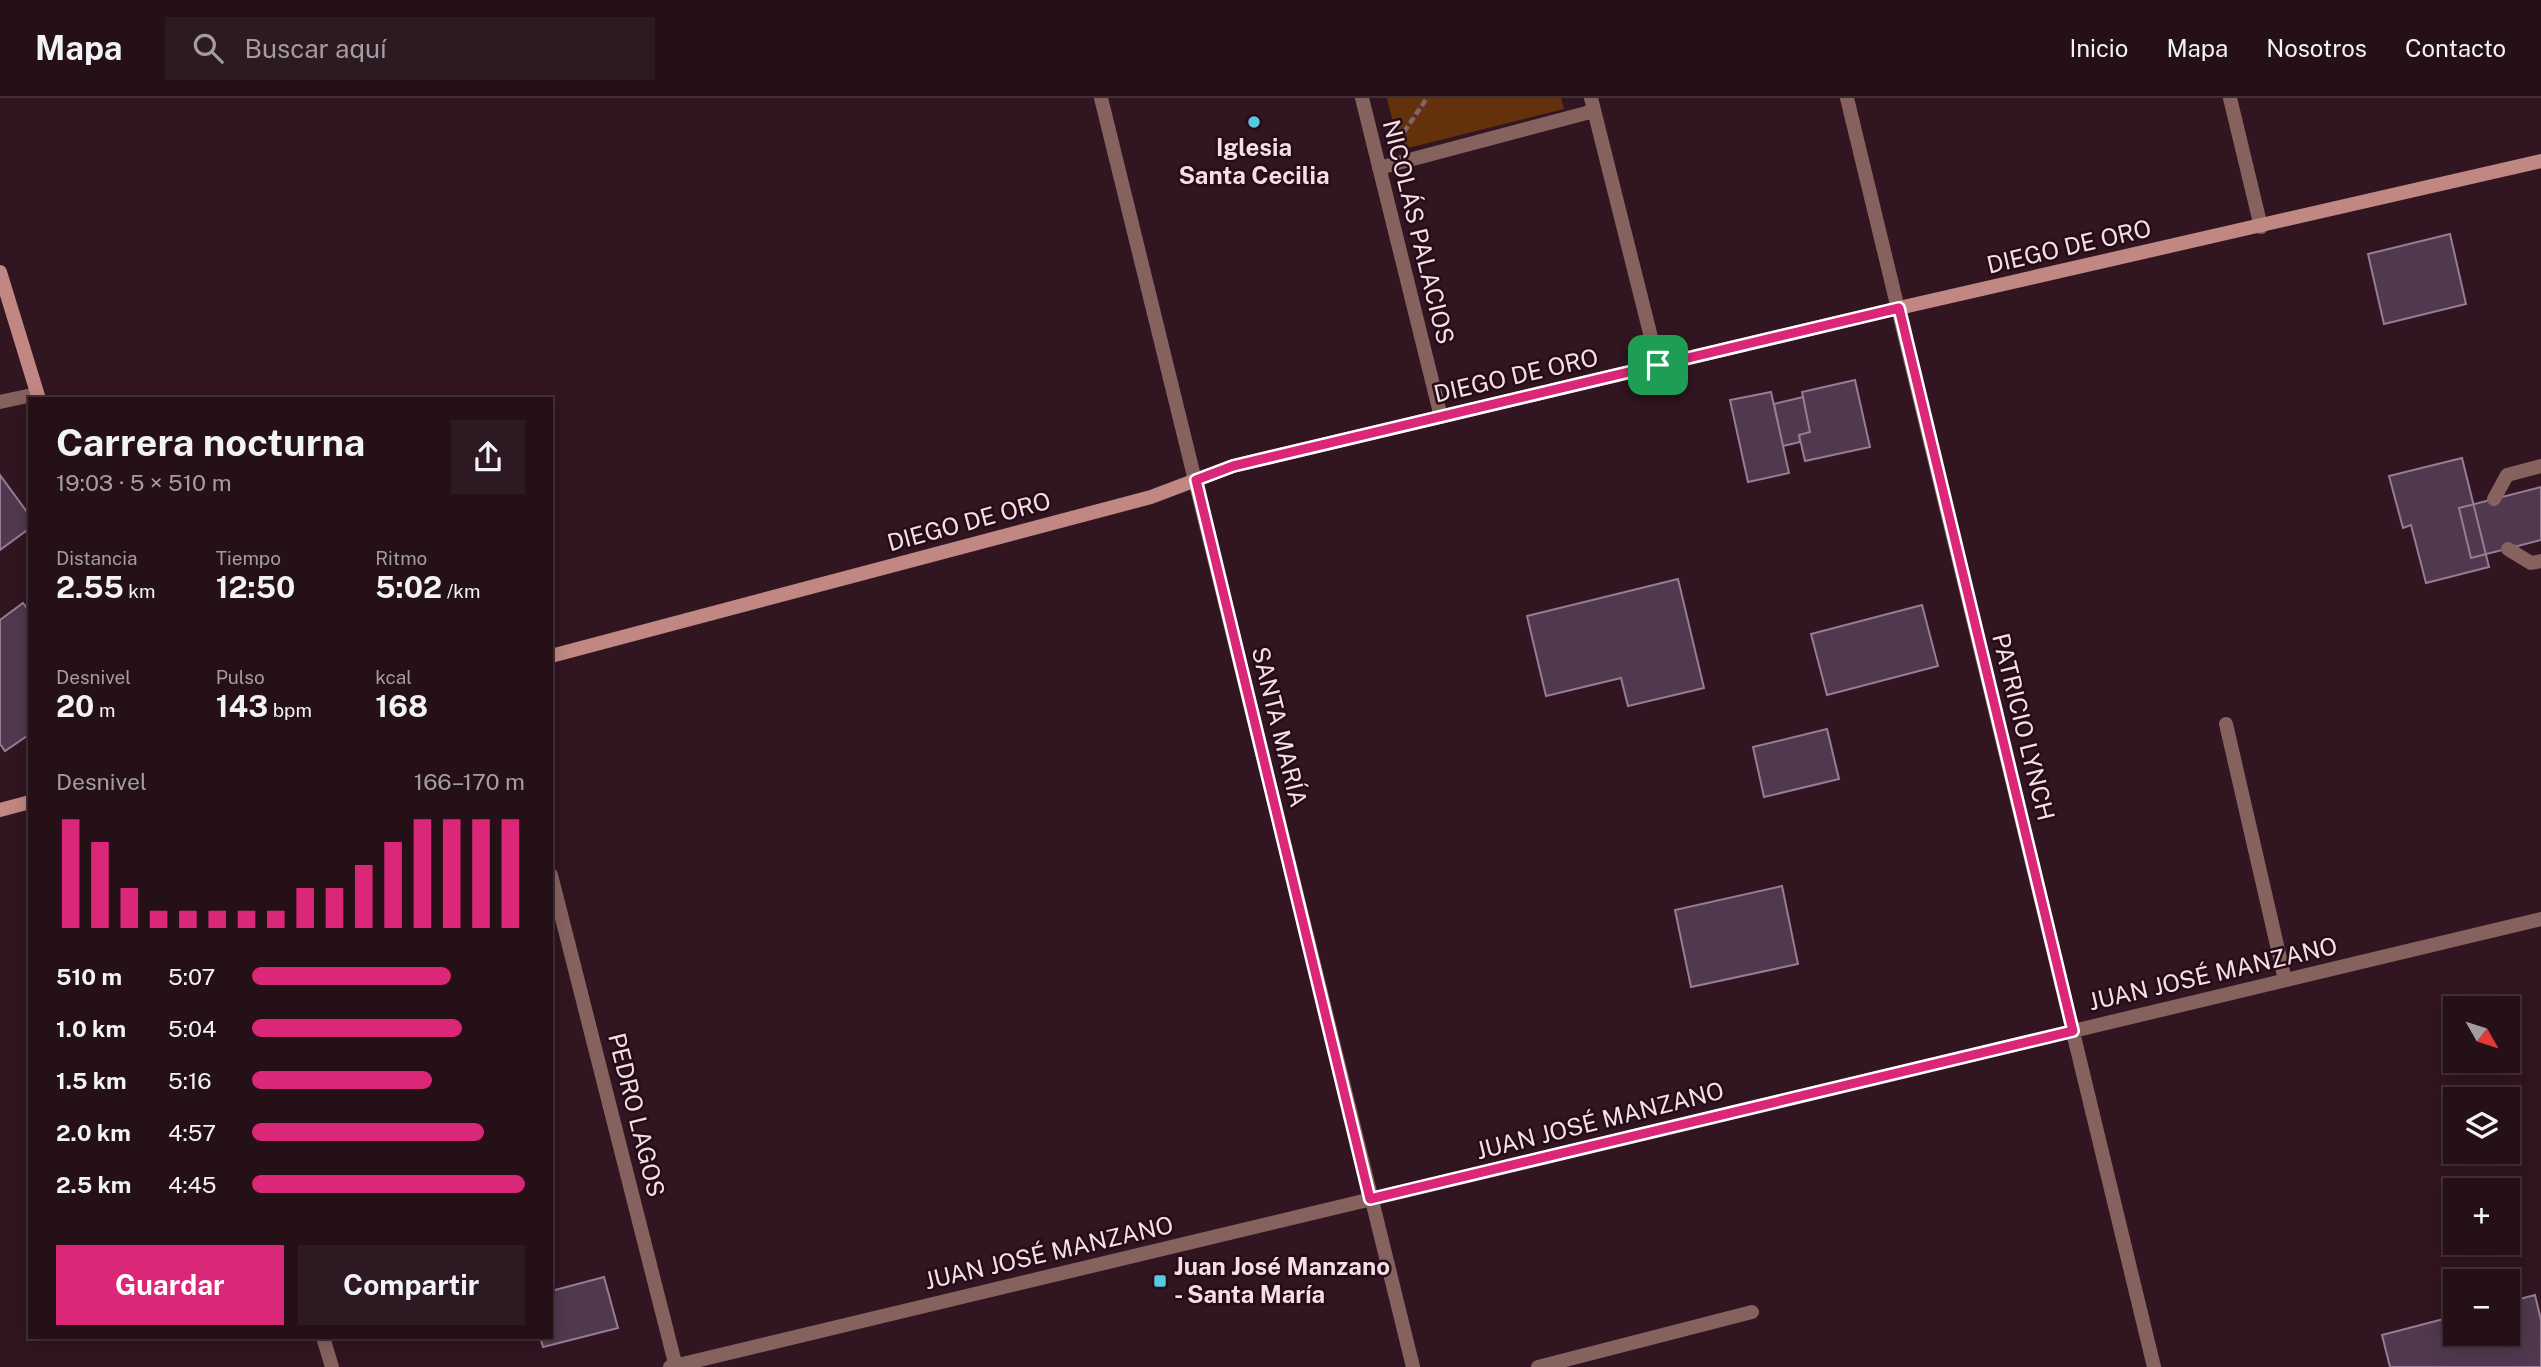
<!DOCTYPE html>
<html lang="es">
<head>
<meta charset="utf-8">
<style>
  body { margin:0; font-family:"Public Sans",sans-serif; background:#2d1921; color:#f1f3f6; height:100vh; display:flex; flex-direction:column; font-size:26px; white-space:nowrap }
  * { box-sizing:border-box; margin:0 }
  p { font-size:23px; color:#a39da2 }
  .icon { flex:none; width:38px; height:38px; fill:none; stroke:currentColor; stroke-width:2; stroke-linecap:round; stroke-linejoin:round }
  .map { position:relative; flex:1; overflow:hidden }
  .panel { position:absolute; left:28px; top:299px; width:525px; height:942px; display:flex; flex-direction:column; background:#251018; border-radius:0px; box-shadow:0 4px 18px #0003,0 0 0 2px #423037 }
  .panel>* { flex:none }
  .needle { width:46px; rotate:129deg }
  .buttons { position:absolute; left:2443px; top:898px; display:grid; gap:14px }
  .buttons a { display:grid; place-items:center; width:77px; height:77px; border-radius:0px; background:#251018; box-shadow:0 4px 18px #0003,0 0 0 2px #423037; font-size:35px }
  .pin { position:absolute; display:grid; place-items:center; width:60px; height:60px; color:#fff; margin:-30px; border-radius:14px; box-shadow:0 4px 10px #0006 }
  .round { display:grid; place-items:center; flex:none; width:74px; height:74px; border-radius:0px; background:#2d1921 }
  .overview { display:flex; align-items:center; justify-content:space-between; height:119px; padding:0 28px }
  h1 { font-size:38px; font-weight:700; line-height:52px }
  .stats { display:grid; grid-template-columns:repeat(3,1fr); gap:10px; height:119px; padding:7px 28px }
  .stats div { display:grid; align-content:center }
  .stats b { font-size:30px; font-weight:700 }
  .stats small { font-size:19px; font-weight:400 }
  .stats p { font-size:19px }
  .chart { height:196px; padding:14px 28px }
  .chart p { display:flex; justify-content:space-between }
  .chart svg { width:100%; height:126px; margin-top:7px; stroke:#db2777; stroke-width:6 }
  .button { display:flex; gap:14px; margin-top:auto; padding:14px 28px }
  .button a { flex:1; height:80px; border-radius:0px; background:#db2777; color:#fff; font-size:28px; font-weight:700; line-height:80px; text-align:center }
  .button a+a { background:#2d1921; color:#f1f3f6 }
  ul { padding:0 28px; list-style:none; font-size:23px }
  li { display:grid; grid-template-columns:112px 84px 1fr; align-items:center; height:52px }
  li i { height:18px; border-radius:9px; background:#db2777 }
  header { display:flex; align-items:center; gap:42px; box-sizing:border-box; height:98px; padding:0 35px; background:#251018; border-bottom:2px solid #423037 }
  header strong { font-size:33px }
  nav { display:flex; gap:38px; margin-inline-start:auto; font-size:24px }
  .search { width:490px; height:63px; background:#2d1921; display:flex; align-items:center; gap:18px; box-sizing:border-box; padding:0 24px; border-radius:0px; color:#a39da2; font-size:26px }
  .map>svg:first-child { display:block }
  .green { fill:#63320d }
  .building { fill:#50394f; stroke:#967c95; stroke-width:2 }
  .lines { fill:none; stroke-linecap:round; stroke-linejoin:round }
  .path { stroke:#806670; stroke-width:4.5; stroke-dasharray:7 3.5; stroke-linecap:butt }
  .lane { stroke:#86625f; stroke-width:14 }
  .street { stroke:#86625f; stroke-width:14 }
  .secondary { stroke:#c18883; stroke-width:14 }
  .route-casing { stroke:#fff; stroke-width:14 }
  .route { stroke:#db2777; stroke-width:9 }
  .poi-dot { fill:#57c9e2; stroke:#260c17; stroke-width:2.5 }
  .labels { text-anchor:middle; stroke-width:5; stroke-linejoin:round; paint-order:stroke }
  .poi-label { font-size:24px; font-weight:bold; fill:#f4dfe6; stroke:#260c17 }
  .street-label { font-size:24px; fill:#f4dfe6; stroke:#260c17 }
</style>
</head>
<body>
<header>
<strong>Mapa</strong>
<div class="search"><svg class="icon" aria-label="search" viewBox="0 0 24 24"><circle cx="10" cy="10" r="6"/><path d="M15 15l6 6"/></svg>Buscar aquí</div>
<nav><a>Inicio</a><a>Mapa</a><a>Nosotros</a><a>Contacto</a></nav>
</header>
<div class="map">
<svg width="2541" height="1269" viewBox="0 0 2541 1269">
  <rect width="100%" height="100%" fill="#311520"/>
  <path class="green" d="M 1387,0 L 1561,0 L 1564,11 L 1400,52 Z"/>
  <path class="building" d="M 2450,136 L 2466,206 L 2384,226 L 2368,156 Z
    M 1855,282 L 1870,349 L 1805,363 L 1799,337 L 1810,334 L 1802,294 Z
    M 1771,294 L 1789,375 L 1748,384 L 1730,302 Z
    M 1803,299 L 1810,334 L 1799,337 L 1800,344 L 1783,348 L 1774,306 Z
    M 2462,360 L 2489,469 L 2426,485 L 2411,427 L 2403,430 L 2389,378 Z
    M 0,377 L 30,418 L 30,430 L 0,452 Z
    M 2541,389 L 2541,442 L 2471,460 L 2459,410 Z
    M 1678,481 L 1704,590 L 1628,608 L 1621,580 L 1546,598 L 1527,518 Z
    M 23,505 L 30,514 L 30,636 L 5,653 L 0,646 L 0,522 Z
    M 1922,507 L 1938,568 L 1827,597 L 1811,536 Z
    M 1827,631 L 1839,681 L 1764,699 L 1753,649 Z
    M 1782,788 L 1798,866 L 1691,889 L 1675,812 Z
    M 604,1179 L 618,1230 L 543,1249 L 540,1239 L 551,1239 L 551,1193 Z
    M 2535,1197 L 2541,1222 L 2541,1269 L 2390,1269 L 2382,1237 L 2455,1218 L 2455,1236 L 2508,1236 L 2508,1204 Z"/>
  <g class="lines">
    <path class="path" d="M 1404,34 L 1427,0"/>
    <path class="lane" d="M 2494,401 L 2507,377 L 2541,368
      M 2508,451 L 2531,465 L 2541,463"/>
    <path class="street" d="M 1101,0 L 1413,1269
      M 1362,0 L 1441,319
      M 1591,0 L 1658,267
      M 1847,0 L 2154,1269
      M 2230,0 L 2261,129
      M 1379,70 L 1594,13
      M 0,304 L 37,296
      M 2226,626 L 2285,882
      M 551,777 L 676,1269
      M 323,1239 L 332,1269
      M 670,1269 L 2541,821
      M 1538,1269 L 1752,1214"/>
    <path class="secondary" d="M 0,174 L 39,301
      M 551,558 L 1151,399 L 1233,368 L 1899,210 L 2541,63
      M 0,712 L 30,704"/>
  </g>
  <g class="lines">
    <defs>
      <path id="route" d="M 1899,210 L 2073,933 L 1370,1101 L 1196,382 L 1233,368 Z"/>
    </defs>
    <use href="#route" class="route-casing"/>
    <use href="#route" class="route"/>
  </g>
  <g class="poi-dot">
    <circle cx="1254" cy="24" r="7"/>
    <rect x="1153" y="1176" width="14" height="14" rx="3.5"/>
  </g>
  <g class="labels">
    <g class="poi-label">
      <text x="1254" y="58">Iglesia<tspan x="1254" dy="28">Santa Cecilia</tspan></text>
      <text x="1174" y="1177" text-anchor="start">Juan José Manzano<tspan x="1174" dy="28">- Santa María</tspan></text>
    </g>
    <g class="street-label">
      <text transform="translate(1418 134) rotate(76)" y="8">NICOLÁS PALACIOS</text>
      <text transform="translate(2069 149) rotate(-13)" y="8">DIEGO DE ORO</text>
      <text transform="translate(1516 278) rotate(-13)" y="8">DIEGO DE ORO</text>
      <text transform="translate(969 424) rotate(-15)" y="8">DIEGO DE ORO</text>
      <text transform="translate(1279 629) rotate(76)" y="8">SANTA MARÍA</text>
      <text transform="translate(2023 629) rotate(76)" y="8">PATRICIO LYNCH</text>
      <text transform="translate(2213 876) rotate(-13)" y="8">JUAN JOSÉ MANZANO</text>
      <text transform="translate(636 1017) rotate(76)" y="8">PEDRO LAGOS</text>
      <text transform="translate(1600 1023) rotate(-14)" y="8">JUAN JOSÉ MANZANO</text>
      <text transform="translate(1049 1155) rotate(-13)" y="8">JUAN JOSÉ MANZANO</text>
    </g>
  </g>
</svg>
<div class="buttons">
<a><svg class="needle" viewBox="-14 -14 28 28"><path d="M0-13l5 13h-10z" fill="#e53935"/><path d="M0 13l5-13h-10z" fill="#a39da2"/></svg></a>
<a><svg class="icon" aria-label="layers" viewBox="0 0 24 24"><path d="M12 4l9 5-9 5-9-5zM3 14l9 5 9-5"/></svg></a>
<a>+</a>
<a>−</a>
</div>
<div class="pin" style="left:1658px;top:267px;background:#1e9e55"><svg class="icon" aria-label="arrive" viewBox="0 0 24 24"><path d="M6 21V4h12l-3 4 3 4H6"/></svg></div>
<section class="panel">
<div class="overview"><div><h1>Carrera nocturna</h1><p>19:03 · 5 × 510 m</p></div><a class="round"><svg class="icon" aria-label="share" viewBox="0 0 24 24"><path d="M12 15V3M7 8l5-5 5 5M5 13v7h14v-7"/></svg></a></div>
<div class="stats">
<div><p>Distancia</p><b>2.55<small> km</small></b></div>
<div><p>Tiempo</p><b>12:50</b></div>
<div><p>Ritmo</p><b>5:02<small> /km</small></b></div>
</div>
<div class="stats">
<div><p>Desnivel</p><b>20<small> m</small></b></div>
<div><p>Pulso</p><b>143<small> bpm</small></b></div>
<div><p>kcal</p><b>168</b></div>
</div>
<div class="chart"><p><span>Desnivel</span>166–170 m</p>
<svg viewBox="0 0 160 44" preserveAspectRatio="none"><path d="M5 44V6M15 44V14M25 44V30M35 44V38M45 44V38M55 44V38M65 44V38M75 44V38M85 44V30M95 44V30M105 44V22M115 44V14M125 44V6M135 44V6M145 44V6M155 44V6"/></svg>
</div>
<ul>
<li><b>510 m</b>5:07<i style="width:73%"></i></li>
<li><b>1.0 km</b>5:04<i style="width:77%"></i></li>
<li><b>1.5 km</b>5:16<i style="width:66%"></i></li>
<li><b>2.0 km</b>4:57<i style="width:85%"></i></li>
<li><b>2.5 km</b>4:45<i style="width:100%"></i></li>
</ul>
<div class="button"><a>Guardar</a><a>Compartir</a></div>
</section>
</div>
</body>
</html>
